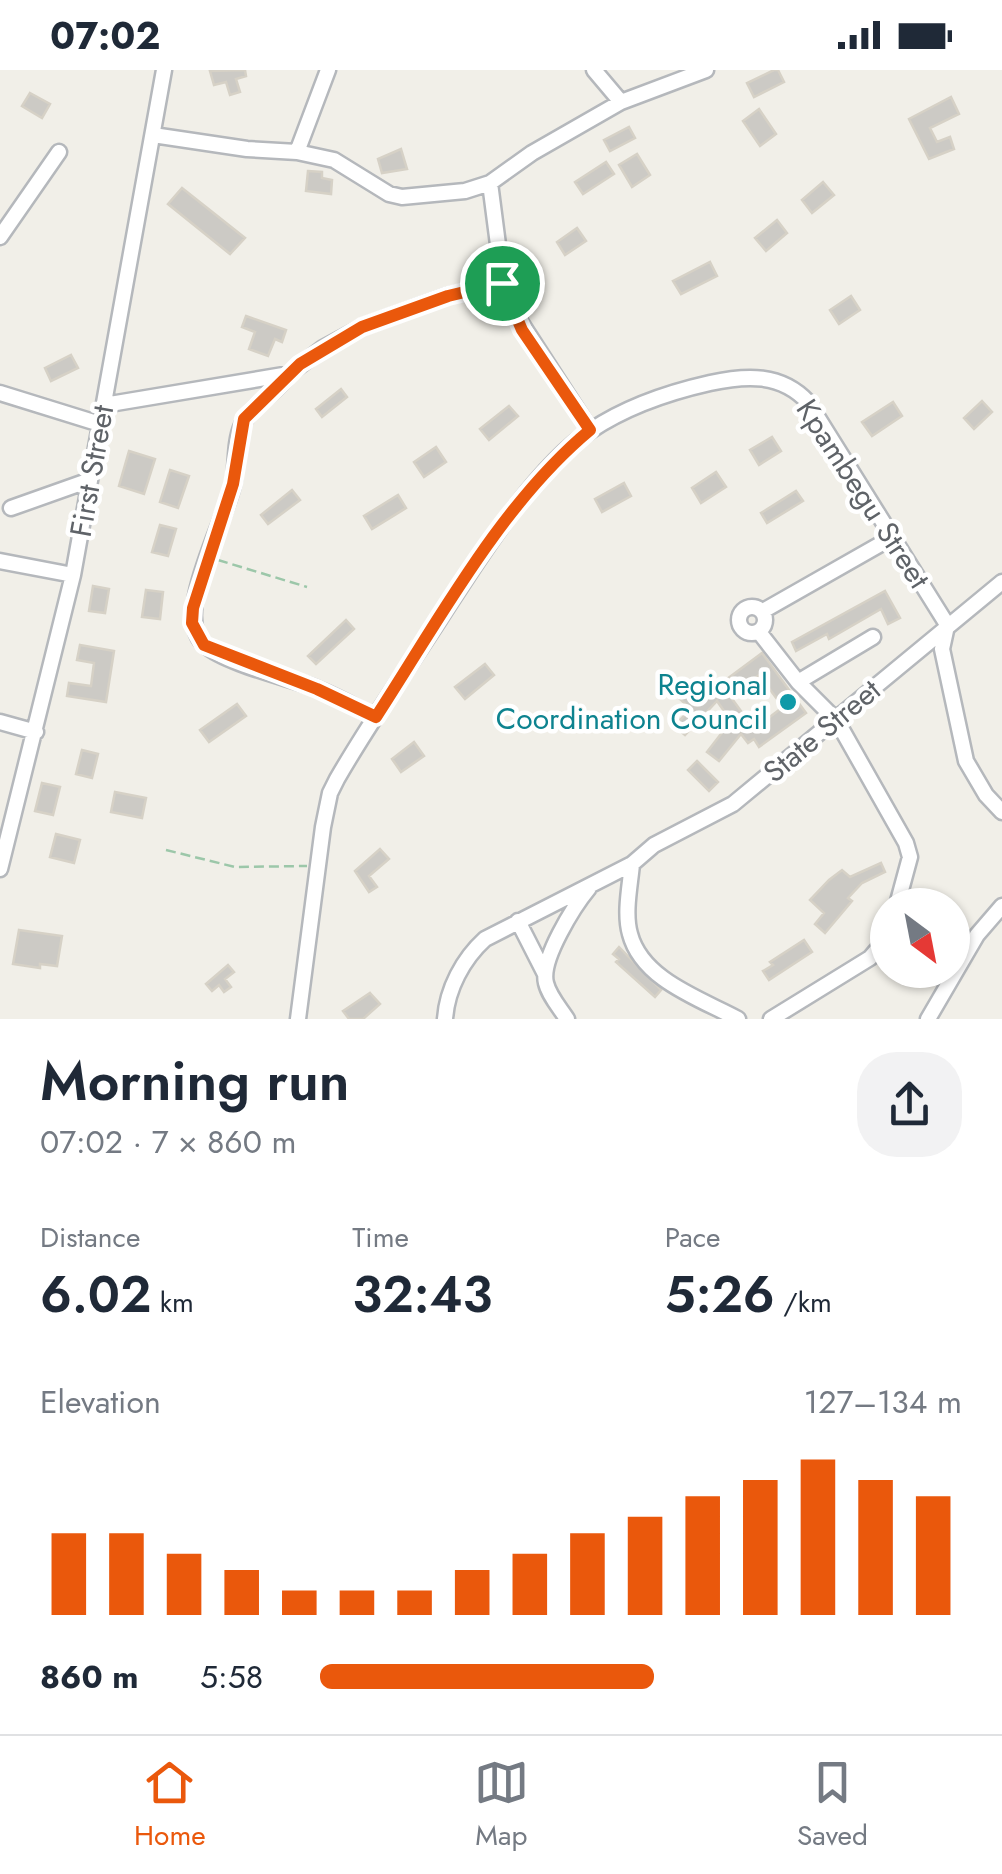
<!DOCTYPE html>
<html lang="en">
<head>
<meta charset="utf-8">
<style>
  body { margin:0; font-family:Jost,sans-serif; background:#f2f2f3; color:#1f2937; height:100vh; display:flex; flex-direction:column; font-size:38px; white-space:nowrap }
  * { box-sizing:border-box; margin:0 }
  p { font-size:32px; color:#747a83 }
  .icon { flex:none; width:55px; height:55px; fill:none; stroke:currentColor; stroke-width:2; stroke-linecap:round; stroke-linejoin:round }
  .map { position:relative; height:949px; overflow:hidden }
  .drawer { display:flex; flex-direction:column; background:#fff; flex:1 }
  .drawer>* { flex:none }
  .needle { width:65px; rotate:148deg }
  .tools { position:absolute; left:870px; top:818px; display:grid; gap:20px }
  .tools a { display:grid; place-items:center; width:100px; height:100px; border-radius:50%; background:#fff; box-shadow:0 2px 8px #0004; font-size:50px }
  .pin { position:absolute; display:grid; place-items:center; width:85px; height:85px; color:#fff; margin:-42px; border:5px solid #fff; border-radius:50%; box-shadow:0 2px 10px #0007 }
  .round { display:grid; place-items:center; flex:none; width:105px; height:105px; border-radius:40px; background:#f2f2f3 }
  .overview { display:flex; align-items:center; justify-content:space-between; height:170px; padding:0 40px }
  h1 { font-size:55px; font-weight:600; line-height:75px }
  .stats { display:grid; grid-template-columns:repeat(3,1fr); gap:15px; height:170px; padding:10px 40px }
  .stats div { display:grid; align-content:center }
  .stats b { font-size:50px; font-weight:600 }
  .stats small { font-size:28px; font-weight:400 }
  .stats p { font-size:28px }
  .chart { height:280px; padding:20px 40px }
  .chart p { display:flex; justify-content:space-between }
  .chart svg { width:100%; height:180px; margin-top:10px; stroke:#ea580c; stroke-width:6 }
  ul { padding:0 40px; list-style:none; font-size:32px }
  li { display:grid; grid-template-columns:160px 120px 1fr; align-items:center; height:75px }
  li i { height:25px; border-radius:12px; background:#ea580c }
  .status { display:flex; justify-content:space-between; align-items:center; height:70px; padding:0 50px; background:#fff; direction:ltr }
  .status svg { height:28px; fill:currentColor }
  .dock { display:flex; justify-content:space-around; align-items:center; height:140px; border-top:2px solid #e0e1e3; background:#fff; font-size:28px; color:#747a83 }
  .dock a { display:grid; justify-items:center; gap:5px }
  .dock .selected { color:#ea580c }
  .map>svg:first-child { display:block }
  .building { fill:#cccac5; stroke:#d6d1c6; stroke-width:2.5; fill-rule:evenodd }
  .lines { fill:none; stroke-linecap:round; stroke-linejoin:round }
  .minor-casing { stroke:#b5b8bc; stroke-width:19 }
  .path { stroke:#9cc7a9; stroke-width:2.5; stroke-dasharray:10 5; stroke-linecap:butt }
  .minor { stroke:#fff; stroke-width:14 }
  .route-casing { stroke:#fff; stroke-width:20 }
  .route { stroke:#ea580c; stroke-width:12 }
  .culture-dot { fill:#0f9aa8; stroke:#fff; stroke-width:4 }
  .labels { text-anchor:middle; stroke-width:9; stroke-linejoin:round; paint-order:stroke }
  .street-label { font-size:30px; fill:#5f6368; stroke:#fff }
  .culture-label { font-size:30px; fill:#0d838f; stroke:#fff; text-anchor:end }
</style>
</head>
<body>
<div class="status"><b>07:02</b><svg viewBox="0 0 49 12"><path d="M0 12V9h3v3zM5 12V6h3v6zM10 12V3h3v9zM15 12V0h3v12zM26 1h20v11H26zM47 4h2v5h-2z"/></svg></div>
<div class="map">
<svg width="1002" height="949" viewBox="0 0 1002 949">
  <rect width="100%" height="100%" fill="#f1efe8"/>
  <path class="building" d="M 245,0 L 246,6 L 236,9 L 240,22 L 230,25 L 226,12 L 214,15 L 210,1 Z
    M 774,0 L 778,0 L 784,12 L 754,27 L 747,13 Z
    M 30,23 L 50,34 L 42,48 L 22,36 Z
    M 951,27 L 959,44 L 930,58 L 937,72 L 950,67 L 954,79 L 929,89 L 909,49 Z
    M 759,39 L 776,64 L 760,76 L 743,51 Z
    M 629,57 L 635,68 L 610,81 L 604,70 Z
    M 401,79 L 407,99 L 382,103 L 378,89 Z
    M 637,84 L 650,105 L 632,117 L 619,95 Z
    M 606,92 L 614,104 L 583,124 L 575,112 Z
    M 308,101 L 322,102 L 322,108 L 332,110 L 331,124 L 306,121 Z
    M 823,112 L 834,125 L 812,143 L 802,130 Z
    M 182,118 L 245,168 L 230,184 L 168,134 Z
    M 777,150 L 787,163 L 766,181 L 755,168 Z
    M 577,158 L 586,171 L 565,185 L 557,172 Z
    M 710,192 L 717,206 L 681,224 L 673,211 Z
    M 851,226 L 860,240 L 839,254 L 830,240 Z
    M 246,246 L 286,260 L 282,272 L 275,269 L 268,286 L 249,279 L 255,262 L 242,257 Z
    M 71,285 L 78,298 L 51,311 L 45,298 Z
    M 341,319 L 347,327 L 322,347 L 316,339 Z
    M 982,331 L 992,342 L 974,359 L 964,348 Z
    M 893,332 L 902,346 L 872,366 L 862,352 Z
    M 509,336 L 518,346 L 489,370 L 480,359 Z
    M 772,367 L 781,381 L 759,395 L 750,380 Z
    M 436,377 L 446,392 L 424,407 L 414,392 Z
    M 129,381 L 155,389 L 144,424 L 119,416 Z
    M 170,400 L 189,406 L 178,438 L 160,432 Z
    M 716,402 L 726,417 L 701,433 L 692,418 Z
    M 624,413 L 631,426 L 602,442 L 595,429 Z
    M 292,420 L 300,430 L 268,454 L 261,445 Z
    M 796,421 L 803,431 L 767,453 L 761,443 Z
    M 398,425 L 406,438 L 372,459 L 364,446 Z
    M 160,455 L 176,459 L 168,486 L 152,482 Z
    M 93,516 L 109,519 L 105,543 L 89,541 Z
    M 146,520 L 163,522 L 160,549 L 142,547 Z
    M 885,521 L 900,548 L 888,554 L 881,539 L 829,569 L 827,564 L 796,581 L 792,572 Z
    M 346,550 L 354,559 L 316,594 L 308,586 Z
    M 80,575 L 114,581 L 106,632 L 67,626 L 69,613 L 91,616 L 94,593 L 77,590 Z
    M 762,583 L 806,643 L 759,677 L 754,669 L 748,673 L 741,664 L 719,691 L 707,682 L 731,651 L 717,631 L 685,665 L 674,656 L 691,639 L 670,620 L 680,609 L 700,629 ZM 759,605 L 783,637 L 754,659 L 730,626 Z
    M 485,594 L 494,605 L 465,629 L 455,617 Z
    M 237,634 L 246,646 L 209,672 L 200,660 Z
    M 414,672 L 424,686 L 401,702 L 392,689 Z
    M 82,680 L 98,684 L 92,708 L 76,704 Z
    M 697,691 L 718,712 L 709,721 L 688,700 Z
    M 42,713 L 60,717 L 53,745 L 35,741 Z
    M 115,722 L 146,728 L 142,748 L 111,742 Z
    M 56,764 L 80,770 L 74,793 L 50,787 Z
    M 380,779 L 389,789 L 369,806 L 377,817 L 369,822 L 355,801 Z
    M 881,793 L 885,802 L 862,813 L 848,828 L 852,831 L 825,863 L 815,854 L 824,843 L 810,830 L 829,810 L 842,800 L 850,807 Z
    M 19,860 L 62,866 L 57,896 L 40,894 L 40,898 L 13,894 Z
    M 804,870 L 812,882 L 769,910 L 763,901 L 773,895 L 770,892 Z
    M 619,877 L 661,920 L 655,927 L 616,892 L 619,889 L 613,884 Z
    M 228,895 L 234,902 L 225,909 L 231,917 L 224,922 L 219,915 L 212,921 L 206,914 Z
    M 370,923 L 380,934 L 363,949 L 349,949 L 343,941 Z"/>
  <g class="lines">
    <defs>
      <path id="minor" d="M 594,0 L 621,32
        M 153,65 L 247,79 L 297,82 L 334,90 L 389,124 L 402,127 L 465,121 L 490,113 L 532,83 L 621,32 L 706,0
        M 297,82 L 328,0
        M 490,113 L 503,213 L 512,239 L 590,360
        M 0,167 L 59,82
        M 289,304 C 277,323 249,337 242,355 C 234,373 237,396 233,415 C 225,452 171,547 205,575 C 225,593 285,607 313,617 C 334,625 355,637 375,647
        M 0,323 L 100,354
        M 104,335 L 289,304 L 323,278 L 362,257 L 447,226 L 503,213
        M 11,438 L 90,410
        M 0,491 L 73,505
        M739 550a13 13 0 1 1 26 0a13 13 0 1 1-26 0Z
        M 763,541 L 893,467
        M 947,556 L 942,579 L 966,691 L 986,725 L 1002,742
        M 759,562 L 798,612 L 837,651 L 906,773 L 910,787 L 897,835
        M 798,612 L 873,567
        M 0,652 L 36,662
        M 632,794 C 630,816 624,843 630,864 C 642,910 701,929 738,949
        M 0,799 L 73,505 L 164,0
        M 518,851 L 545,904
        M 298,949 L 323,757 L 330,723 L 337,709 C 368,655 405,602 439,550 C 476,493 534,398 590,361 C 624,338 670,322 710,313 C 746,305 781,303 808,332 L 948,556
        M 445,949 C 447,919 463,889 485,869 L 632,794 L 654,775 L 733,734 L 1002,512
        M 567,949 C 560,938 549,926 546,913 C 540,890 574,836 589,818
        M 771,949 L 870,888 L 888,867
        M 928,949 L 977,865 L 1002,836"/>
    </defs>
    <use href="#minor" class="minor-casing"/>
    <path class="path" d="M 218,490 L 307,517
      M 166,780 L 235,797 L 307,796"/>
    <use href="#minor" class="minor"/>
  </g>
  <g class="lines">
    <defs>
      <path id="route" d="M 502,213 L 522,260 L 590,360 C 501,434 439,550 376,647 L 317,619 L 204,575 L 192,553 L 193,538 L 233,414 L 244,349 L 300,294 L 362,257 L 448,226 Z"/>
    </defs>
    <use href="#route" class="route-casing"/>
    <use href="#route" class="route"/>
  </g>
  <circle class="culture-dot" cx="788" cy="632" r="10"/>
  <g class="labels">
    <g class="street-label">
      <text transform="translate(92 401) rotate(-80)" y="10">First Street</text>
      <text transform="translate(863 424) rotate(57)" y="10">Kpambegu Street</text>
      <text transform="translate(822 661) rotate(-40)" y="10">State Street</text>
    </g>
    <g class="culture-label">
      <text x="768" y="625">Regional<tspan x="768" dy="34">Coordination Council</tspan></text>
    </g>
  </g>
</svg>
<div class="tools">
<a><svg class="needle" viewBox="-14 -14 28 28"><path d="M0-13l5 13h-10z" fill="#e53935"/><path d="M0 13l5-13h-10z" fill="#747a83"/></svg></a>
</div>
<div class="pin" style="left:502px;top:213px;background:#1e9e55"><svg class="icon" aria-label="arrive" viewBox="0 0 24 24"><path d="M6 21V4h12l-3 4 3 4H6"/></svg></div>
</div>
<section class="drawer">
<div class="overview"><div><h1>Morning run</h1><p>07:02 · 7 × 860 m</p></div><a class="round"><svg class="icon" aria-label="share" viewBox="0 0 24 24"><path d="M12 15V3M7 8l5-5 5 5M5 13v7h14v-7"/></svg></a></div>
<div class="stats">
<div><p>Distance</p><b>6.02<small> km</small></b></div>
<div><p>Time</p><b>32:43</b></div>
<div><p>Pace</p><b>5:26<small> /km</small></b></div>
</div>
<div class="chart"><p><span>Elevation</span>127–134 m</p>
<svg viewBox="0 0 160 44" preserveAspectRatio="none"><path d="M5 44V24M15 44V24M25 44V29M35 44V33M45 44V38M55 44V38M65 44V38M75 44V33M85 44V29M95 44V24M105 44V20M115 44V15M125 44V11M135 44V6M145 44V11M155 44V15"/></svg>
</div>
<ul>
<li><b>860 m</b>5:58<i style="width:52%"></i></li>
</ul>
</section>
<nav class="dock">
<a class="selected"><svg class="icon" aria-label="home" viewBox="0 0 24 24"><path d="M3 11l9-7 9 7M6 9v11h12V9"/></svg>Home</a>
<a><svg class="icon" aria-label="map" viewBox="0 0 24 24"><path d="M3 6l6-2 6 2 6-2v14l-6 2-6-2-6 2zM9 4v14M15 6v14"/></svg>Map</a>
<a><svg class="icon" aria-label="saved" viewBox="0 0 24 24"><path d="M7 4h10v16l-5-4-5 4z"/></svg>Saved</a>
</nav>
</body>
</html>
